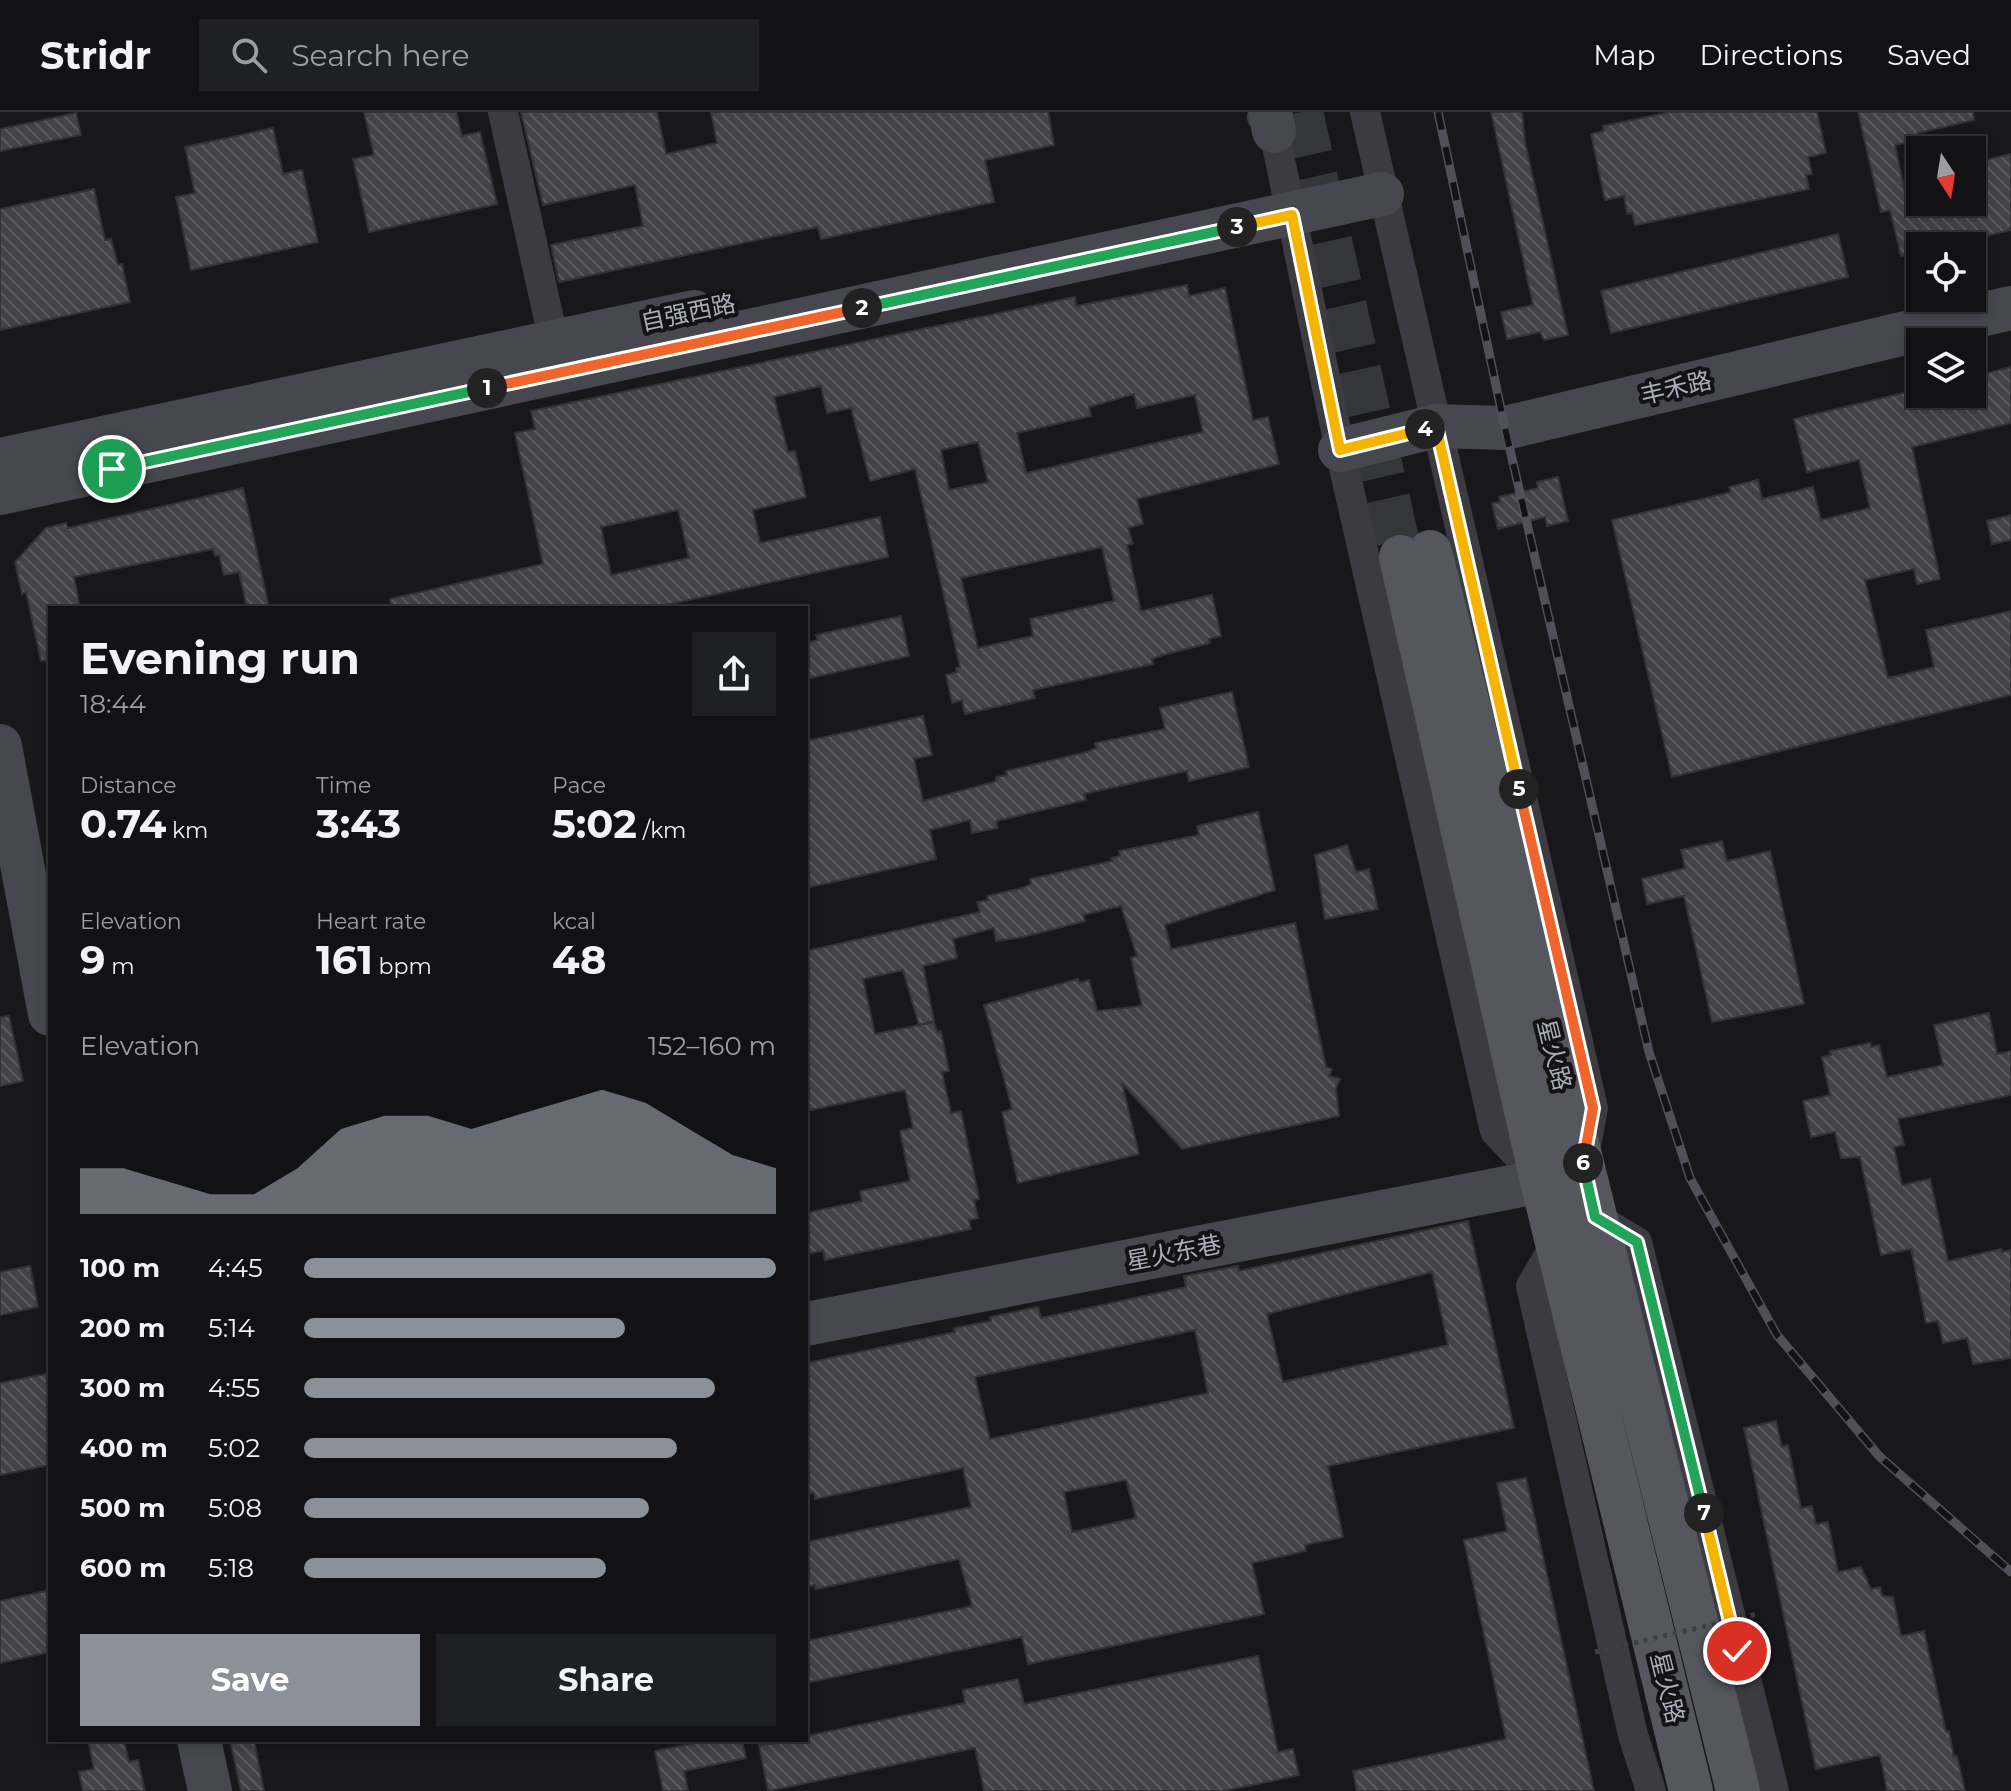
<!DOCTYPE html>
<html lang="en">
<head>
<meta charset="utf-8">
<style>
  body { margin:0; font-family:Montserrat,"Noto Sans SC",sans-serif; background:#1f2022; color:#f1f3f6; height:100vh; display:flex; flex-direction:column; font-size:30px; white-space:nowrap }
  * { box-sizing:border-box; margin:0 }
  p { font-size:26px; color:#9c9ea0 }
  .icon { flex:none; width:44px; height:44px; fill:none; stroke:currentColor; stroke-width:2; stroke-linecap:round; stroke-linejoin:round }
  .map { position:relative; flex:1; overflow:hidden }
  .drawer { position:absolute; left:48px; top:494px; width:760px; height:1136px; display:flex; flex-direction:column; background:#121214; border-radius:0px; box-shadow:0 4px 12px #0003,0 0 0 2px #313234 }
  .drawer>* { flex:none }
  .needle { width:52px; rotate:168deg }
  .controls { position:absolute; left:1906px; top:24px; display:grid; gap:16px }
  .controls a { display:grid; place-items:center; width:80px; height:80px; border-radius:0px; background:#121214; box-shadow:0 4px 12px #0003,0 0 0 2px #313234; font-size:40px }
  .pin { position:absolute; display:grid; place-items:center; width:68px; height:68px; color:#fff; margin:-34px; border:4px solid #fff; border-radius:50%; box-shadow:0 2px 8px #0007 }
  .km { position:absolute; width:40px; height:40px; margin:-20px; border-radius:50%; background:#222; color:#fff; font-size:22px; line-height:40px; text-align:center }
  .round { display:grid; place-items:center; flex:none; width:84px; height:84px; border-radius:0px; background:#1f2022 }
  .overview { display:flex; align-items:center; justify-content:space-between; height:136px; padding:0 32px }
  h1 { font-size:44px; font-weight:700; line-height:60px }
  .stats { display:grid; grid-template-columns:repeat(3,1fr); gap:12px; height:136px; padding:8px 32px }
  .stats div { display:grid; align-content:center }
  .stats b { font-size:40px; font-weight:700 }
  .stats small { font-size:22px; font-weight:400 }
  .stats p { font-size:22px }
  .chart { height:224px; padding:16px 32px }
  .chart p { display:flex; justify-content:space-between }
  .chart svg { width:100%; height:144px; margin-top:8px; fill:#8c9099; opacity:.7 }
  .action { display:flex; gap:16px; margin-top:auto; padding:16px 32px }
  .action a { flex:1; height:92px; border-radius:0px; background:#8c9099; color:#fff; font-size:32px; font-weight:700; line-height:92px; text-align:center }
  .action a+a { background:#1f2022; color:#f1f3f6 }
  ul { padding:0 32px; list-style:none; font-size:26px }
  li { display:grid; grid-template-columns:128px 96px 1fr; align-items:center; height:60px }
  li i { height:20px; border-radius:10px; background:#8c9099 }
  header { display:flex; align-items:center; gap:48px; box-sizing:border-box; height:112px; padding:0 40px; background:#121214; border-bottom:2px solid #313234 }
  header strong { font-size:38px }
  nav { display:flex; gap:44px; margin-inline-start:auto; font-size:28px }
  .search { width:560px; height:72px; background:#1f2022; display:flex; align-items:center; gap:20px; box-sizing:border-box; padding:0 28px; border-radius:0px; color:#9c9ea0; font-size:30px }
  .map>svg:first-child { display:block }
  .building { fill:url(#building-back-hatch); stroke:#333236; stroke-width:2; fill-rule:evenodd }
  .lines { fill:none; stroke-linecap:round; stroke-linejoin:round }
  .primary-tunnel { stroke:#35363a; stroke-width:44; stroke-dasharray:44 22; stroke-linecap:butt }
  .street { stroke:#3b3b41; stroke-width:30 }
  .secondary { stroke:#47484f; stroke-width:44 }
  .primary { stroke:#55565e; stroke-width:44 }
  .rail-casing { stroke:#505158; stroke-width:9 }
  .rail { stroke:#131315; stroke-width:6; stroke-dasharray:18; stroke-linecap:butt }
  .path-bridge { stroke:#3f4046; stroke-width:5; stroke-dasharray:4 6; stroke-linecap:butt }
  .split-1-casing { stroke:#fff; stroke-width:16 }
  .split-2-casing { stroke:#fff; stroke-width:16 }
  .split-3-casing { stroke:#fff; stroke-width:16 }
  .split-4-casing { stroke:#fff; stroke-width:16 }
  .split-5-casing { stroke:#fff; stroke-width:16 }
  .split-6-casing { stroke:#fff; stroke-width:16 }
  .split-7-casing { stroke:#fff; stroke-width:16 }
  .split-8-casing { stroke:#fff; stroke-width:16 }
  .split-1 { stroke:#22a559; stroke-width:10 }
  .split-2 { stroke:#f0652b; stroke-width:10 }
  .split-3 { stroke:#22a559; stroke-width:10 }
  .split-4 { stroke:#f5b400; stroke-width:10 }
  .split-5 { stroke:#f5b400; stroke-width:10 }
  .split-6 { stroke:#f0652b; stroke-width:10 }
  .split-7 { stroke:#22a559; stroke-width:10 }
  .split-8 { stroke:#f5b400; stroke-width:10 }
  .labels { text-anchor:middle; stroke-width:8; stroke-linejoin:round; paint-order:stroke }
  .street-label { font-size:24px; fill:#abadba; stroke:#131315 }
</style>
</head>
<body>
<header>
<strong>Stridr</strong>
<div class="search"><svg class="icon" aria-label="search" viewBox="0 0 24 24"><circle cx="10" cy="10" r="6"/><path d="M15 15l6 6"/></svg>Search here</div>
<nav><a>Map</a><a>Directions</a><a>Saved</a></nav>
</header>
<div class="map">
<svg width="2011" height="1679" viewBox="0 0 2011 1679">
  <defs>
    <pattern id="building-back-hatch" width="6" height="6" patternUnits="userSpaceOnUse" patternTransform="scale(2)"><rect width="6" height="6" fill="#434247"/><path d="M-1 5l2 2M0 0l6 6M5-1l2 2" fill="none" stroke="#5b5b5f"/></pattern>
  </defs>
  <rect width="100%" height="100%" fill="#18181a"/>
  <path class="building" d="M 364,0 L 456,0 L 462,24 L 480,20 L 497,92 L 369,120 L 353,47 L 374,43 Z
    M 521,0 L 657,0 L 666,42 L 717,31 L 711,0 L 1048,0 L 1054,33 L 985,48 L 994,90 L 821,127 L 818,115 L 559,170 L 551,133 L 643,114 L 635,73 L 543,93 Z
    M 1491,0 L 1522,0 L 1525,30 L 1568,223 L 1544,228 L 1540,220 L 1507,227 L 1501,200 L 1533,193 Z
    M 1671,0 L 1817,0 L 1826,41 L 1808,45 L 1812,62 L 1806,63 L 1809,77 L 1635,113 L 1632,101 L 1627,102 L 1624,84 L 1605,88 L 1591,22 L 1604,19 L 1603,14 Z
    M 1858,0 L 1973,0 L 1974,8 L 1918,21 L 1920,28 L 1895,33 L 1907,90 L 1976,90 L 1972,51 L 2011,42 L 2011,118 L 1943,134 L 1920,134 L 1920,139 L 1901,144 L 1890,98 L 1881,100 Z
    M 76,1 L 81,23 L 0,39 L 0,17 Z
    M 273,16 L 283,62 L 302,58 L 318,130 L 191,158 L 176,85 L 195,81 L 185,35 Z
    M 94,77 L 105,128 L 111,127 L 118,153 L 122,152 L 130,190 L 0,218 L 0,97 Z
    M 1838,122 L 1848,165 L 1611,221 L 1601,179 Z
    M 1187,173 L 1189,184 L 1225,176 L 1253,308 L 1268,305 L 1279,352 L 1137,387 L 1143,412 L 1128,416 L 1133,432 L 1127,433 L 1141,499 L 1212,483 L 1221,524 L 1209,527 L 1210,531 L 1163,543 L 1152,547 L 1153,552 L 1033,578 L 1035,586 L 965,602 L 962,588 L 952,591 L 946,563 L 957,560 L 956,556 L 960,555 L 915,357 L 870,369 L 851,296 L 827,301 L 821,274 L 774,285 L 788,340 L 795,339 L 806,385 L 753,398 L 760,431 L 880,405 L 888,445 L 652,496 L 391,496 L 390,487 L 543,452 L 515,321 L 535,317 L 531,299 L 1075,185 L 1076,194 ZM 1134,282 L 1137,296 L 1195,283 L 1203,320 L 1026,361 L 1017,321 L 1091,304 L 1089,295 ZM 978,330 L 988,370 L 949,378 L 941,338 ZM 678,398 L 689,446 L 611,463 L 601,415 ZM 1102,435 L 1114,489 L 1030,507 L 1033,524 L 978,536 L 961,466 Z
    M 2011,255 L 2011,311 L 1912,335 L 1940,467 L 1917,472 L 1914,457 L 1865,468 L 1888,566 L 1934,555 L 1926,518 L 2011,499 L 2011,583 L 1672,665 L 1612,408 L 1731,380 L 1729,375 L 1758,368 L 1762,387 L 1813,375 L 1821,408 L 1870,396 L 1859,348 L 1807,360 L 1794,307 L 1920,277 L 1920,282 L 1972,282 L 1972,265 Z
    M 1558,365 L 1568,409 L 1547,414 L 1545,405 L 1498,417 L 1492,391 L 1500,390 L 1499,385 L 1538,376 L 1537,370 Z
    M 243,376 L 269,496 L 247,496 L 239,460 L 224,463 L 219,443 L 215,444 L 213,437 L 74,465 L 80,496 L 50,496 L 50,548 L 41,549 L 26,480 L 22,482 L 15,450 L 46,416 L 66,411 L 68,416 Z
    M 2011,403 L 2011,428 L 1992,432 L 1987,409 Z
    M 901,504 L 909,544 L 806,567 L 806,531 L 818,528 L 816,523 Z
    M 1232,580 L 1249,655 L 1189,669 L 1187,659 L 1084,682 L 1086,688 L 996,709 L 998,716 L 972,721 L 970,708 L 930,718 L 936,747 L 806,776 L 806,629 L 923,604 L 932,643 L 914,647 L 923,689 L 997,669 L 996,665 L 1007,663 L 1006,659 L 1087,640 L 1096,636 L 1095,631 L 1165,617 L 1160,596 Z
    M 1258,700 L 1275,778 L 1165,813 L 1171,837 L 1295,811 L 1326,955 L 1332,957 L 1329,964 L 1340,967 L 1336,976 L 1339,1004 L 1182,1037 L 1122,971 L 1139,1042 L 1018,1071 L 1002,1000 L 1012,997 L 984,893 L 1078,867 L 1079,871 L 1089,868 L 1097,899 L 1142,894 L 1131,846 L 1137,844 L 1121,794 L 1083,803 L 1085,809 L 1023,825 L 996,829 L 994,816 L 953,827 L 957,846 L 923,854 L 934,909 L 919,913 L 903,858 L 863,867 L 875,922 L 934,910 L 937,920 L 941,919 L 949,959 L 942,960 L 951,1001 L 961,999 L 979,1087 L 974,1088 L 978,1106 L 969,1108 L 971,1117 L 862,1140 L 825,1148 L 823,1139 L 806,1142 L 806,1101 L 862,1089 L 860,1079 L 910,1069 L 900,1019 L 913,1016 L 905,978 L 806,999 L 806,839 L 980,800 L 977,790 L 988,788 L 987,784 L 1022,776 L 1031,772 L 1030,767 L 1112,749 L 1111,746 L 1120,744 L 1119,739 L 1199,723 L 1197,714 Z
    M 1722,729 L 1727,749 L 1770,739 L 1804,892 L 1712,910 L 1684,784 L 1647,792 L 1642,767 L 1685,756 L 1681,738 Z
    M 1347,733 L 1356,760 L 1369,757 L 1378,797 L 1325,807 L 1315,743 Z
    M 1989,901 L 1997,942 L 2011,939 L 2011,983 L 1898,1007 L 1904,1033 L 1894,1035 L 1902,1073 L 1930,1067 L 1948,1149 L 2001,1137 L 2002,1140 L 2011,1138 L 2011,1246 L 1973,1252 L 1967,1226 L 1943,1231 L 1938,1209 L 1926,1211 L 1911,1137 L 1881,1143 L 1860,1045 L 1841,1046 L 1835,1020 L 1811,1025 L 1803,989 L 1830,983 L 1822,945 L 1831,943 L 1830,939 L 1870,931 L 1871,935 L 1879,933 L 1887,965 L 1943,953 L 1934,913 Z
    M 9,904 L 23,969 L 0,974 L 0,905 Z
    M 1468,1109 L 1514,1316 L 1328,1354 L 1343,1425 L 1305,1433 L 1306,1439 L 1252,1451 L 1264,1502 L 1028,1552 L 1022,1525 L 806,1571 L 806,1529 L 972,1494 L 959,1447 L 816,1477 L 815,1473 L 806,1475 L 806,1430 L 971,1395 L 963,1356 L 815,1387 L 814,1381 L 806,1382 L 806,1251 L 955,1220 L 954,1216 L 991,1209 L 990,1205 L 1038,1195 L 1041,1206 L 1186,1175 L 1184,1164 L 1238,1154 L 1239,1159 ZM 1432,1160 L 1448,1233 L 1283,1270 L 1267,1202 ZM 1195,1218 L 1208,1281 L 990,1327 L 975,1265 ZM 1126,1368 L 1136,1406 L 1072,1420 L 1064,1380 Z
    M 30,1154 L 38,1195 L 0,1203 L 0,1160 Z
    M 50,1261 L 50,1353 L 0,1363 L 0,1271 Z
    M 1776,1309 L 1782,1335 L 1788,1333 L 1801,1396 L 1812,1394 L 1816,1412 L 1828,1410 L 1838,1460 L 1861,1455 L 1871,1477 L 1880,1475 L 1882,1484 L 1893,1485 L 1901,1524 L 1924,1519 L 1946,1620 L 1949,1619 L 1954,1645 L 1957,1644 L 1965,1679 L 1887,1679 L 1880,1643 L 1816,1657 L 1744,1316 Z
    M 1526,1366 L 1594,1679 L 1357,1679 L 1353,1659 L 1506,1627 L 1464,1428 L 1507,1419 L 1497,1371 Z
    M 50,1478 L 50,1540 L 0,1551 L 0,1489 Z
    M 1258,1544 L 1278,1640 L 1293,1637 L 1299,1663 L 1224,1679 L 984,1679 L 975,1636 L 768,1679 L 759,1633 L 806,1628 L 806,1624 L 965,1591 L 963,1578 L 1018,1567 L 1024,1592 Z
    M 88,1628 L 124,1628 L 129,1650 L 138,1648 L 145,1679 L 83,1679 L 79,1660 L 94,1657 Z
    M 230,1628 L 254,1628 L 264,1679 L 241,1679 Z
    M 709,1628 L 742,1628 L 746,1646 L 684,1659 L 688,1679 L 663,1679 L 655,1639 Z"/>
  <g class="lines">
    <path class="primary-tunnel" d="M 1301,0 L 1401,445"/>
    <path class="street" d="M 503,0 L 554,230
      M 1365,0 L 1593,996 L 1585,1039
      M 1262,5 L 1274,19 L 1340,338 L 1495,1019 L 1539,1066
      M 1595,1105 L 1637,1130 L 1774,1679
      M 1557,1130 L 1531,1174 L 1633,1623 L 1651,1679"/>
    <path class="secondary" d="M 1270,0 L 1274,19
      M 1340,338 L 1436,314 L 1505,316 L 2011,196
      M 0,348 L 694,200
      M 0,381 L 1382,82
      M 0,634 L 50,902
      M 806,1212 L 1542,1069
      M 199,1628 L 210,1679"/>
    <path class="primary" d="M 1430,440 L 1738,1679
      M 1401,445 L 1542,1069 L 1691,1679"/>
    <defs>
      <path id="rail" d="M 1438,0 L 1505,316 L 1649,940 L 1690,1066 L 1777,1223 L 1879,1344 L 2011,1460"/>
    </defs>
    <use href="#rail" class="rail-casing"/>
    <use href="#rail" class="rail"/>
    <path class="path-bridge" d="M 1595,1540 L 1757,1502"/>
  </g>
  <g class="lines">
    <defs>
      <path id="split-1" d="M 112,357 L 487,276"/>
      <path id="split-2" d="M 487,276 L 862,196"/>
      <path id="split-3" d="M 862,196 L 1237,115"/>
      <path id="split-4" d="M 1237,115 L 1292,103 L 1340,338 L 1425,317"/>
      <path id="split-5" d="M 1425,317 L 1436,314 L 1519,677"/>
      <path id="split-6" d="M 1519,677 L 1593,996 L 1583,1051"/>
      <path id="split-7" d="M 1583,1051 L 1595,1105 L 1637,1130 L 1704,1401"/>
      <path id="split-8" d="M 1704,1401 L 1737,1539"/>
    </defs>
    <use href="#split-1" class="split-1-casing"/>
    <use href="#split-2" class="split-2-casing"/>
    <use href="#split-3" class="split-3-casing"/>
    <use href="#split-4" class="split-4-casing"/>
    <use href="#split-5" class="split-5-casing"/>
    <use href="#split-6" class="split-6-casing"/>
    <use href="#split-7" class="split-7-casing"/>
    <use href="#split-8" class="split-8-casing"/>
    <use href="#split-1" class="split-1"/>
    <use href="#split-2" class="split-2"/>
    <use href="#split-3" class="split-3"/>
    <use href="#split-4" class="split-4"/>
    <use href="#split-5" class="split-5"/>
    <use href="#split-6" class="split-6"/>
    <use href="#split-7" class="split-7"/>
    <use href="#split-8" class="split-8"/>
  </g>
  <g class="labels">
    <g class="street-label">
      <text transform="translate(688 201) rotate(-12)" y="8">自强西路</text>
      <text transform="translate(1676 276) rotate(-13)" y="8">丰禾路</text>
      <text transform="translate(1554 943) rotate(76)" y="8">星火路</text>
      <text transform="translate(1174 1141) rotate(-11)" y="8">星火东巷</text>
      <text transform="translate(1667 1576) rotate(76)" y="8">星火路</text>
    </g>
  </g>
</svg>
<div class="controls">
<a><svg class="needle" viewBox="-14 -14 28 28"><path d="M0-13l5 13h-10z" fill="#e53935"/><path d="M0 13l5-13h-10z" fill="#9c9ea0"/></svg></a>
<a><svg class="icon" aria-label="locate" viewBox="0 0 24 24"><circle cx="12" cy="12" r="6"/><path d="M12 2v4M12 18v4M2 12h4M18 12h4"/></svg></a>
<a><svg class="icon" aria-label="layers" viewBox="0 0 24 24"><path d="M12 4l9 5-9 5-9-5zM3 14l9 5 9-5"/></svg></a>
</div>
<div class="pin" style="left:112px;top:357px;background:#1e9e55"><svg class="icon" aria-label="arrive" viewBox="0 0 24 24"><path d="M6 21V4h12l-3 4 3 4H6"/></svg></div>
<div class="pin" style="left:1737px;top:1539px;background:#d93025"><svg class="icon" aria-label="check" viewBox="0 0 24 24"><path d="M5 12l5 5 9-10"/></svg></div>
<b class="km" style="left:487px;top:276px">1</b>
<b class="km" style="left:862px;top:196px">2</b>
<b class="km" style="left:1237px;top:115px">3</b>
<b class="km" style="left:1425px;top:317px">4</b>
<b class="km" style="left:1519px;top:677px">5</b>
<b class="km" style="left:1583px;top:1051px">6</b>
<b class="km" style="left:1704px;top:1401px">7</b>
<section class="drawer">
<div class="overview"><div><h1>Evening run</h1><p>18:44</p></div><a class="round"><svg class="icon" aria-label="share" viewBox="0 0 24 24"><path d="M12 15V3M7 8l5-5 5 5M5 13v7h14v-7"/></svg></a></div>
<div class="stats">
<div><p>Distance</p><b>0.74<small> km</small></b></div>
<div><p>Time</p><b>3:43</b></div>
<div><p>Pace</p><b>5:02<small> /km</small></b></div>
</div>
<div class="stats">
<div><p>Elevation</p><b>9<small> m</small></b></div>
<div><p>Heart rate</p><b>161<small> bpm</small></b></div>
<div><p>kcal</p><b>48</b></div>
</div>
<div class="chart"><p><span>Elevation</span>152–160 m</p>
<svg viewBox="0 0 160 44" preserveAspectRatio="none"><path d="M0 44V30L10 30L20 34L30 38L40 38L50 30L60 18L70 14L80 14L90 18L100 14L110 10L120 6L130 10L140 18L150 26L160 30V44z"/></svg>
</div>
<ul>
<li><b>100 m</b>4:45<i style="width:100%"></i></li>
<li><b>200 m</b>5:14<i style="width:68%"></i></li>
<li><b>300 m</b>4:55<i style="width:87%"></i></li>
<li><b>400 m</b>5:02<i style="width:79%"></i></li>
<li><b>500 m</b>5:08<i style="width:73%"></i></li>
<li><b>600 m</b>5:18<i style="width:64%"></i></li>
</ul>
<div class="action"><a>Save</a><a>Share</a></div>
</section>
</div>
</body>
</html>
